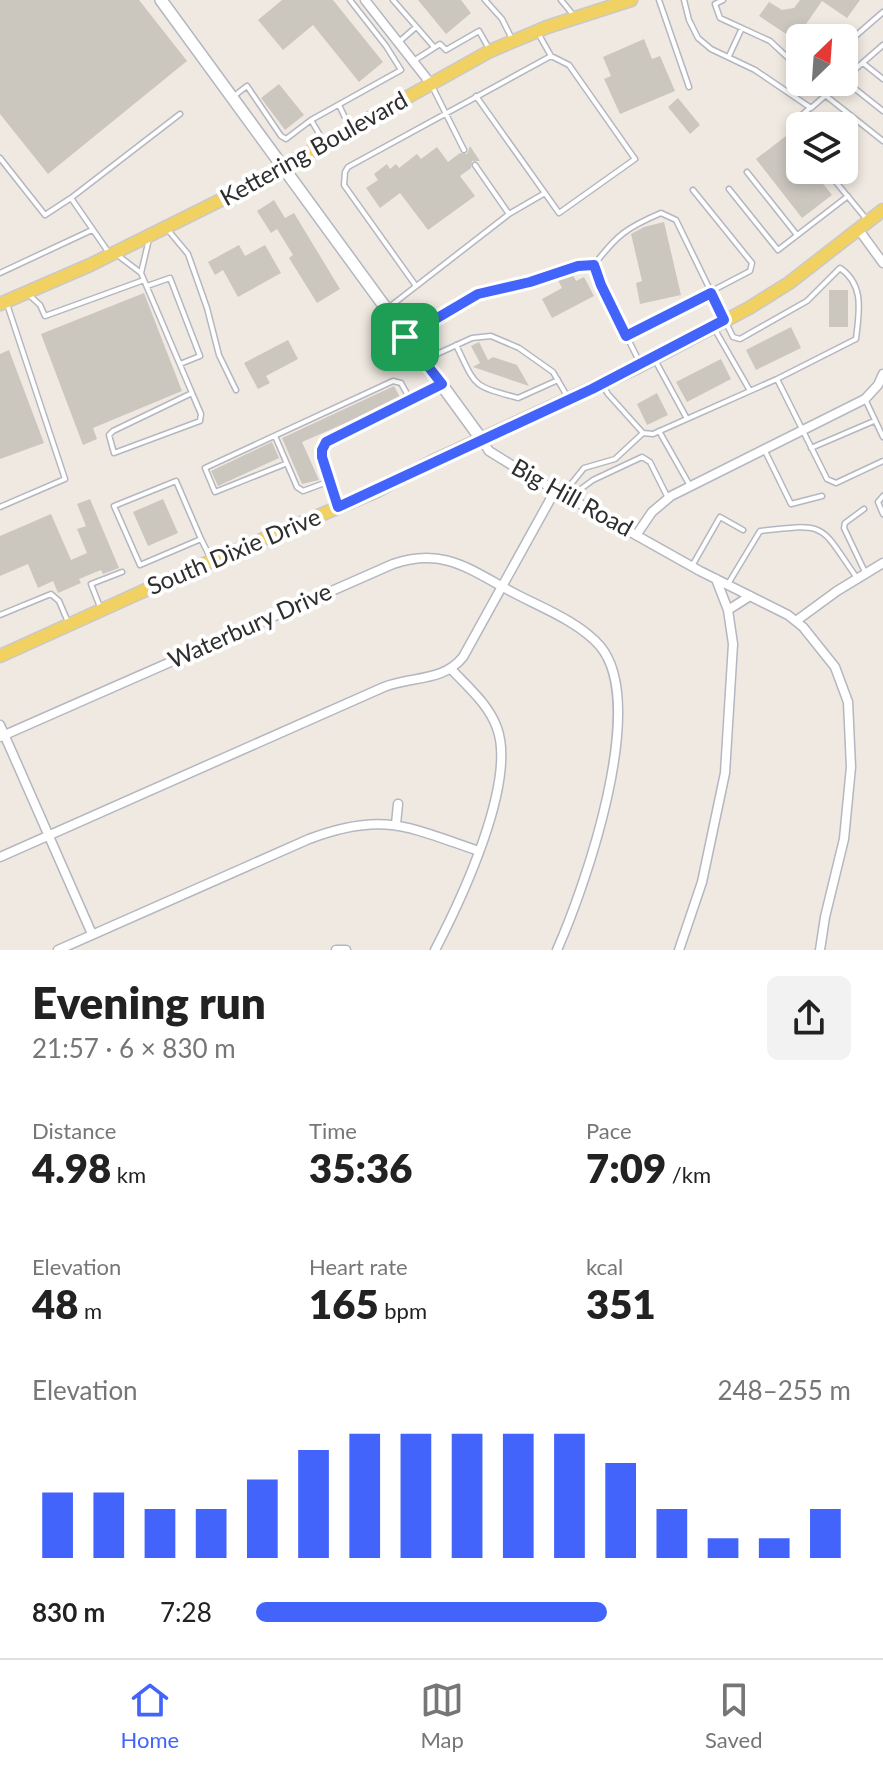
<!DOCTYPE html>
<html lang="en">
<head>
<meta charset="utf-8">
<style>
  body { margin:0; font-family:Lato,sans-serif; background:#f2f2f2; color:#222; height:100vh; display:flex; flex-direction:column; font-size:30px; white-space:nowrap }
  * { box-sizing:border-box; margin:0 }
  p { font-size:26px; color:#767676 }
  .icon { flex:none; width:44px; height:44px; fill:none; stroke:currentColor; stroke-width:2; stroke-linecap:round; stroke-linejoin:round }
  .map { position:relative; height:950px; overflow:hidden }
  .side { display:flex; flex-direction:column; background:#fff; flex:1 }
  .side>* { flex:none }
  .needle { width:52px; rotate:25deg }
  .controls { position:absolute; left:786px; top:24px; display:grid; gap:16px }
  .controls a { display:grid; place-items:center; width:72px; height:72px; border-radius:12px; background:#fff; box-shadow:0 4px 12px #0003; font-size:40px }
  .pin { position:absolute; display:grid; place-items:center; width:68px; height:68px; color:#fff; margin:-34px; border-radius:16px; box-shadow:0 4px 12px #0006 }
  .round { display:grid; place-items:center; flex:none; width:84px; height:84px; border-radius:12px; background:#f2f2f2 }
  .head { display:flex; align-items:center; justify-content:space-between; height:136px; padding:0 32px }
  h1 { font-size:44px; font-weight:800; line-height:60px }
  .figures { display:grid; grid-template-columns:repeat(3,1fr); gap:12px; height:136px; padding:8px 32px }
  .figures div { display:grid; align-content:center }
  .figures b { font-size:40px; font-weight:800 }
  .figures small { font-size:22px; font-weight:400 }
  .figures p { font-size:22px }
  .chart { height:224px; padding:16px 32px }
  .chart p { display:flex; justify-content:space-between }
  .chart svg { width:100%; height:144px; margin-top:8px; stroke:#4264fb; stroke-width:6 }
  ul { padding:0 32px; list-style:none; font-size:26px }
  li { display:grid; grid-template-columns:128px 96px 1fr; align-items:center; height:60px }
  li i { height:20px; border-radius:10px; background:#4264fb }
  .tabs { display:flex; justify-content:space-around; align-items:center; height:112px; border-top:2px solid #e0e0e0; background:#fff; font-size:22px; color:#767676 }
  .tabs a { display:grid; justify-items:center; gap:4px }
  .tabs .active { color:#4264fb }
  .map>svg:first-child { display:block }
  .building { fill:#cbc7bf }
  .lines { fill:none; stroke-linecap:round; stroke-linejoin:round }
  .lane-casing { stroke:#b4b7c1; stroke-width:7 }
  .street-casing { stroke:#b4b7c1; stroke-width:11 }
  .secondary-casing { stroke:#b4b7c1; stroke-width:14 }
  .primary-casing { stroke:#c9c9c9; stroke-width:15 }
  .lane { stroke:#fff; stroke-width:4 }
  .street { stroke:#fff; stroke-width:8 }
  .secondary { stroke:#fff; stroke-width:11 }
  .primary { stroke:#f2d163; stroke-width:12 }
  .route-casing { stroke:#fff; stroke-width:16 }
  .route { stroke:#4264fb; stroke-width:10 }
  .labels { text-anchor:middle; stroke-width:8; stroke-linejoin:round; paint-order:stroke }
  .street-label { font-size:24px; fill:#2e2e2e; stroke:#fff }
</style>
</head>
<body>
<div class="map">
<svg width="883" height="950" viewBox="0 0 883 950">
  <rect width="100%" height="100%" fill="#efe9e1"/>
  <path class="building" d="M 0,0 L 139,0 L 187,61 L 48,174 L 0,114 Z
    M 282,0 L 333,0 L 383,62 L 359,82 L 313,25 L 283,50 L 258,20 Z
    M 418,0 L 461,0 L 471,13 L 446,34 Z
    M 800,0 L 860,0 L 847,18 L 822,1 L 795,40 L 759,16 L 769,2 L 782,10 L 794,8 Z
    M 644,39 L 652,59 L 660,56 L 675,91 L 620,114 L 604,79 L 611,76 L 603,57 Z
    M 279,84 L 304,115 L 285,130 L 261,98 Z
    M 678,98 L 700,125 L 690,134 L 668,107 Z
    M 786,136 L 800,154 L 800,170 L 812,170 L 832,195 L 802,218 L 756,159 Z
    M 470,146 L 480,161 L 472,161 L 471,168 L 460,176 L 475,196 L 428,230 L 400,193 L 380,208 L 366,188 L 378,180 L 374,174 L 387,164 L 390,169 L 396,164 L 399,168 L 417,154 L 421,159 L 437,147 L 448,162 L 460,153 L 467,154 Z
    M 274,200 L 285,218 L 294,213 L 340,289 L 317,303 L 289,258 L 293,255 L 277,229 L 271,233 L 257,211 Z
    M 664,222 L 681,295 L 640,304 L 636,283 L 642,281 L 631,234 L 644,227 Z
    M 239,245 L 245,256 L 265,245 L 281,273 L 238,297 L 223,270 L 215,275 L 208,262 Z
    M 572,273 L 576,281 L 584,277 L 594,296 L 552,318 L 542,299 L 562,288 L 557,278 Z
    M 829,290 L 848,290 L 848,327 L 829,327 Z
    M 144,293 L 182,391 L 93,428 L 97,439 L 83,445 L 41,334 Z
    M 791,327 L 801,348 L 756,370 L 746,350 Z
    M 288,340 L 298,359 L 266,376 L 270,383 L 258,389 L 244,363 Z
    M 479,342 L 488,360 L 493,357 L 517,365 L 529,386 L 473,367 L 480,363 L 471,346 Z
    M 9,350 L 44,443 L 0,459 L 0,354 Z
    M 721,359 L 731,379 L 687,402 L 676,382 Z
    M 394,386 L 401,399 L 302,442 L 319,480 L 302,484 L 282,438 Z
    M 657,393 L 668,415 L 647,425 L 637,404 Z
    M 272,442 L 279,458 L 218,486 L 211,471 Z
    M 90,499 L 119,568 L 103,574 L 101,570 L 79,579 L 81,583 L 58,593 L 53,581 L 38,588 L 28,564 L 0,576 L 0,536 L 51,514 L 71,560 L 87,553 L 77,529 L 86,526 L 77,504 Z
    M 163,499 L 178,533 L 148,546 L 133,512 Z"/>
  <g class="lines">
    <defs>
      <path id="lane" d="M 393,0 L 434,47
        M 485,0 L 502,19 L 512,39
        M 561,0 L 575,17
        M 659,0 L 689,87
        M 684,0 L 689,20 L 698,38 L 711,49 L 755,70 L 811,108 L 841,82
        M 723,0 L 715,4 L 720,18 L 770,41 L 800,69
        M 538,33 L 551,56
        M 400,41 L 416,27
        M 844,46 L 883,12
        M 729,56 L 742,28
        M 415,60 L 440,44 L 446,50 L 479,31 L 488,47
        M 863,63 L 883,79
        M 844,79 L 883,45
        M 844,80 L 883,111
        M 432,86 L 464,150
        M 825,95 L 883,141
        M 234,96 L 247,86 L 281,136 L 286,139 L 311,120
        M 339,105 L 350,128
        M 800,138 L 790,125 L 810,108
        M 324,142 L 311,120 L 401,70 L 386,46 L 350,0
        M 0,158 L 45,215 L 71,198
        M 826,170 L 868,221
        M 747,172 L 797,235
        M 729,189 L 778,250 L 848,196
        M 509,214 L 545,193
        M 168,230 L 188,254 L 207,308 L 219,355 L 236,390
        M 109,253 L 71,198 L 180,114
        M 116,254 L 141,273 L 149,239
        M 0,273 L 92,230
        M 141,273 L 192,393 L 113,431 L 109,435 L 114,453 L 200,421 L 201,414 L 192,393
        M 147,286 L 170,278 L 200,356 L 180,364
        M 416,286 L 344,185 L 345,172 L 348,167 L 551,56 L 569,65 L 635,159 L 559,213 L 476,96
        M 28,294 L 40,305 L 45,316 L 144,280
        M 388,308 L 509,214 L 475,165
        M 714,328 L 749,389
        M 407,335 L 478,294 L 530,282 L 578,266 L 594,265
        M 626,336 L 750,271 L 752,263 L 693,190
        M 456,345 C 477,388 471,385 518,398 L 558,380
        M 424,360 L 472,338 L 491,336 L 519,348 L 553,372 L 567,396
        M 655,360 L 686,417
        M 777,379 L 827,479 L 836,483 L 883,461
        M 602,384 L 608,394 L 643,433 L 653,434 L 777,379 L 856,339 C 859,312 865,285 840,268 L 807,301 L 740,339 L 733,337 L 676,220 L 661,213 C 626,228 617,235 594,265 L 601,285 L 640,363
        M 865,399 L 883,437
        M 659,431 L 689,484
        M 275,436 L 297,487 L 303,491 L 330,481 L 338,505
        M 811,448 L 874,421
        M 765,451 L 791,504 L 822,496
        M 285,464 L 215,492 L 205,468 L 393,381 L 401,383 L 411,401
        M 330,481 C 326,467 318,455 326,442 L 440,386
        M 563,494 L 584,468 L 615,459 L 643,433
        M 883,496 L 878,502 L 883,514
        M 570,497 L 593,480 L 642,457 L 650,462 L 668,498
        M 0,507 L 65,479 L 7,304
        M 864,509 L 845,523 L 844,528 L 865,572
        M 201,539 L 176,481 L 114,506 L 140,565 L 201,539 L 211,559
        M 692,566 L 720,517 L 743,530
        M 728,584 L 760,531 C 829,523 819,524 857,578
        M 100,607 L 91,584 L 122,572
        M 0,615 L 51,594 L 59,601 L 68,622"/>
      <path id="street" d="M 365,0 L 431,84
        M 859,230 L 883,263
        M 482,440 L 489,451 L 518,469 L 700,571 L 788,615 L 803,627 L 835,667 L 848,702 L 851,767 L 844,839 L 825,917 L 820,950
        M 637,534 L 652,512 L 671,496 L 865,399 L 878,385 L 883,374
        M 728,610 L 750,596
        M 796,621 L 837,591 L 883,563
        M 0,725 L 92,934
        M 0,737 L 393,564 C 443,547 469,569 512,592 C 540,607 578,621 600,646 C 649,704 585,887 557,950
        M 396,824 L 398,804
        M 0,857 L 384,687 C 412,676 443,682 463,657 L 556,489
        M 58,950 L 309,839 C 383,811 408,827 479,851
        M 336,950 L 346,950
        M 435,950 C 461,900 517,782 497,728 C 489,705 468,687 452,670
        M 679,950 L 702,882 L 725,773 L 733,644 L 728,610 L 716,579"/>
      <path id="secondary" d="M 161,0 L 482,440"/>
      <path id="primary" d="M 0,304 L 90,265 L 245,188 L 490,51 L 547,27 L 631,0
        M 0,656 L 181,574 L 377,491 L 433,461 L 638,367 L 749,308 L 789,283 L 883,210"/>
    </defs>
    <use href="#lane" class="lane-casing"/>
    <use href="#street" class="street-casing"/>
    <use href="#secondary" class="secondary-casing"/>
    <use href="#primary" class="primary-casing"/>
    <use href="#lane" class="lane"/>
    <use href="#street" class="street"/>
    <use href="#secondary" class="secondary"/>
    <use href="#primary" class="primary"/>
  </g>
  <g class="lines">
    <defs>
      <path id="route" d="M 594,265 L 601,285 L 626,336 L 711,293 L 724,320 L 592,389 L 338,507 L 322,457 L 322,450 L 326,442 L 442,384 L 405,337 L 478,294 L 530,282 L 578,266 Z"/>
    </defs>
    <use href="#route" class="route-casing"/>
    <use href="#route" class="route"/>
  </g>
  <g class="labels">
    <g class="street-label">
      <text transform="translate(314 149) rotate(-29)" y="8">Kettering Boulevard</text>
      <text transform="translate(572 498) rotate(29)" y="8">Big Hill Road</text>
      <text transform="translate(234 552) rotate(-23)" y="8">South Dixie Drive</text>
      <text transform="translate(250 626) rotate(-24)" y="8">Waterbury Drive</text>
    </g>
  </g>
</svg>
<div class="controls">
<a><svg class="needle" viewBox="-14 -14 28 28"><path d="M0-13l5 13h-10z" fill="#e53935"/><path d="M0 13l5-13h-10z" fill="#767676"/></svg></a>
<a><svg class="icon" aria-label="layers" viewBox="0 0 24 24"><path d="M12 4l9 5-9 5-9-5zM3 14l9 5 9-5"/></svg></a>
</div>
<div class="pin" style="left:405px;top:337px;background:#1e9e55"><svg class="icon" aria-label="arrive" viewBox="0 0 24 24"><path d="M6 21V4h12l-3 4 3 4H6"/></svg></div>
</div>
<section class="side">
<div class="head"><div><h1>Evening run</h1><p>21:57 · 6 × 830 m</p></div><a class="round"><svg class="icon" aria-label="share" viewBox="0 0 24 24"><path d="M12 15V3M7 8l5-5 5 5M5 13v7h14v-7"/></svg></a></div>
<div class="figures">
<div><p>Distance</p><b>4.98<small> km</small></b></div>
<div><p>Time</p><b>35:36</b></div>
<div><p>Pace</p><b>7:09<small> /km</small></b></div>
</div>
<div class="figures">
<div><p>Elevation</p><b>48<small> m</small></b></div>
<div><p>Heart rate</p><b>165<small> bpm</small></b></div>
<div><p>kcal</p><b>351</b></div>
</div>
<div class="chart"><p><span>Elevation</span>248–255 m</p>
<svg viewBox="0 0 160 44" preserveAspectRatio="none"><path d="M5 44V24M15 44V24M25 44V29M35 44V29M45 44V20M55 44V11M65 44V6M75 44V6M85 44V6M95 44V6M105 44V6M115 44V15M125 44V29M135 44V38M145 44V38M155 44V29"/></svg>
</div>
<ul>
<li><b>830 m</b>7:28<i style="width:59%"></i></li>
</ul>
</section>
<nav class="tabs">
<a class="active"><svg class="icon" aria-label="home" viewBox="0 0 24 24"><path d="M3 11l9-7 9 7M6 9v11h12V9"/></svg>Home</a>
<a><svg class="icon" aria-label="map" viewBox="0 0 24 24"><path d="M3 6l6-2 6 2 6-2v14l-6 2-6-2-6 2zM9 4v14M15 6v14"/></svg>Map</a>
<a><svg class="icon" aria-label="saved" viewBox="0 0 24 24"><path d="M7 4h10v16l-5-4-5 4z"/></svg>Saved</a>
</nav>
</body>
</html>
